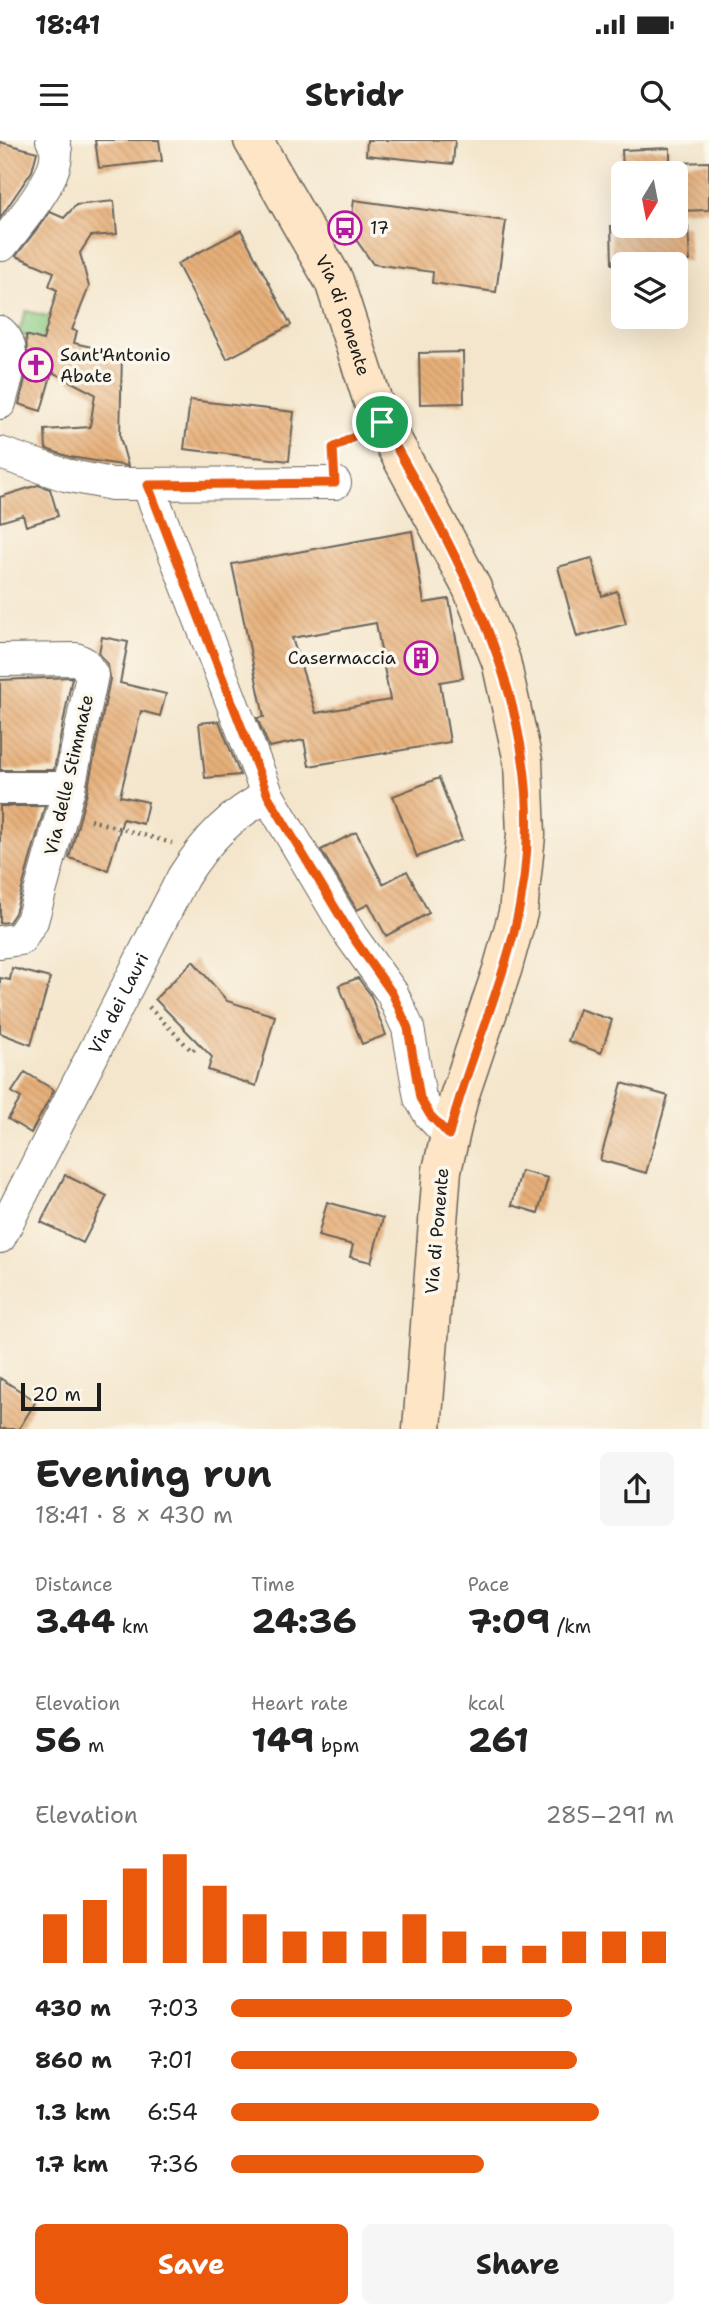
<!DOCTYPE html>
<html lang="en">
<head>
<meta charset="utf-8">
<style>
  body { margin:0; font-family:"Shantell Sans",sans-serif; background:#f6f6f6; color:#222; height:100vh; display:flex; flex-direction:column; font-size:26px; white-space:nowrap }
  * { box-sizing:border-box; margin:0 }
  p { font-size:23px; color:#767676 }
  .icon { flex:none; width:38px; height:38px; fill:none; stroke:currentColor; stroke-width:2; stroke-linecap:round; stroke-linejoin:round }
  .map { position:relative; height:1289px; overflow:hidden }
  .panel { display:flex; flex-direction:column; background:#fff; flex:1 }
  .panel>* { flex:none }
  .needle { width:46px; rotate:190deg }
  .controls { position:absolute; left:611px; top:21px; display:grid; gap:14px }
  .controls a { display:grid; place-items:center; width:77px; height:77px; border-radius:10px; background:#fff; box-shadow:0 7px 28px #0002; font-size:35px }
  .scale { position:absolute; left:21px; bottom:18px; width:80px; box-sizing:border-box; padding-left:7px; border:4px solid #1c1c1c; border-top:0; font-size:19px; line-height:24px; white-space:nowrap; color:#1c1c1c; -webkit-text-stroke:5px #fbf7ec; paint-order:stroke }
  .pin { position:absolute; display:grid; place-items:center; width:60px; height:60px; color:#fff; margin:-30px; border:4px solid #fff; border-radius:50%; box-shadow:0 2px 7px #0007 }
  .round { display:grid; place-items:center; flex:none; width:74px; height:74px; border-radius:10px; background:#f6f6f6 }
  .summary { display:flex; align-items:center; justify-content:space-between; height:119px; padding:0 35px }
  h1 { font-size:38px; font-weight:700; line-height:52px }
  .figures { display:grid; grid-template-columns:repeat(3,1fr); gap:10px; height:119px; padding:7px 35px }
  .figures div { display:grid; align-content:center }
  .figures b { font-size:35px; font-weight:700 }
  .figures small { font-size:19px; font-weight:400 }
  .figures p { font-size:19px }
  .chart { height:196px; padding:14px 35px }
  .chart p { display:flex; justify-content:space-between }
  .chart svg { width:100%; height:126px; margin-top:7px; stroke:#ea580c; stroke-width:6 }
  .primary-button { display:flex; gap:14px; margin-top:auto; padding:14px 35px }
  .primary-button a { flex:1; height:80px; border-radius:10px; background:#ea580c; color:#fff; font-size:28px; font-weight:700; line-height:80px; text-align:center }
  .primary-button a+a { background:#f6f6f6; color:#222 }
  ul { padding:0 35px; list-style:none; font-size:23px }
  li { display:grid; grid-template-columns:112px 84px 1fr; align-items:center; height:52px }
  li i { height:18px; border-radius:9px; background:#ea580c }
  .status { display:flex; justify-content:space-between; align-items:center; height:49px; padding:0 35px; background:#fff; direction:ltr }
  .status svg { height:19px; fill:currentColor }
  header { display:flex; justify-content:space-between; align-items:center; height:91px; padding:0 35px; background:#fff; font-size:32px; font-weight:700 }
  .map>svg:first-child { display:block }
  .garden { fill:#8bcb83; stroke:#547450; stroke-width:2 }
  .building { fill:url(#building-back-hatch); fill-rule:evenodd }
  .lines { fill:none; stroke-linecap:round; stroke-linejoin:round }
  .minor-casing { stroke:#68635a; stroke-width:34 }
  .secondary-casing { stroke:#68635a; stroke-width:41 }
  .path { stroke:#68635a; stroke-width:4.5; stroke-dasharray:2 5; stroke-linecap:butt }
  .minor { stroke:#fff; stroke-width:32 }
  .secondary { stroke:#fde5c5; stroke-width:38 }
  .route-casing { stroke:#fff; stroke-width:14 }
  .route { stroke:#ea580c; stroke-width:9 }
  .labels { text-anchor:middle; stroke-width:7; stroke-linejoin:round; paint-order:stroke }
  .poi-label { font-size:18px; fill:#1c1c1c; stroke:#fbf7ec; text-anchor:start }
  .street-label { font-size:18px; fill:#1c1c1c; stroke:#fbf7ec }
</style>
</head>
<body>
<div class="status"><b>18:41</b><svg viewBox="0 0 49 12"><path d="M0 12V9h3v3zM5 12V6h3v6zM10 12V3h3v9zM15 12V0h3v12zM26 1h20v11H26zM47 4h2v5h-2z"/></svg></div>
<header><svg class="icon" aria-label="menu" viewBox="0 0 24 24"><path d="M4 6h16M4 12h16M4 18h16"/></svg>Stridr<svg class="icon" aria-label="search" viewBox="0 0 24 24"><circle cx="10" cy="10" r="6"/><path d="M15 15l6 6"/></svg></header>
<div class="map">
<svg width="709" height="1289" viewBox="0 0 709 1289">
  <defs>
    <pattern id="building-back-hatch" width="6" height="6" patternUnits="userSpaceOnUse" patternTransform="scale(1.75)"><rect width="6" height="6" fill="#e6af79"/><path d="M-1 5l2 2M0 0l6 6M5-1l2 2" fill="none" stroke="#c59668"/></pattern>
  </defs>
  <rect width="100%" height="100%" fill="#fbf7ec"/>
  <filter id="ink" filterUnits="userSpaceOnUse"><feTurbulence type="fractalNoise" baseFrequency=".0143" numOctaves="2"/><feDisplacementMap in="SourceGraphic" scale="14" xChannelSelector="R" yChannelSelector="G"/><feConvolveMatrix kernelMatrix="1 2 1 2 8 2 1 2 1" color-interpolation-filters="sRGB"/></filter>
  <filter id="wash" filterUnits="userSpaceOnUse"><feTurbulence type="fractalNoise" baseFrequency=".00686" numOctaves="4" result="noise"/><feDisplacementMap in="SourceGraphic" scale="28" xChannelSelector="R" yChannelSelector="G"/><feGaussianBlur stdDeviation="1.57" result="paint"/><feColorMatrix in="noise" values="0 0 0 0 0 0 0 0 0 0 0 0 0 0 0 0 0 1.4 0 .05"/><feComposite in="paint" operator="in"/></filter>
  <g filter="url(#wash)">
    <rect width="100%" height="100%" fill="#f4e6cc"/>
    <path class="garden" d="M 26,171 L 72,182 L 66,207 L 18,194 Z"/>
    <g id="blocks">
      <path class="building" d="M 95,0 L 159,0 L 162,21 L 99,28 Z
        M 367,0 L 455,0 L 453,24 L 366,15 Z
        M 0,2 L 37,12 L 32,31 L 0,78 Z
        M 670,8 L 670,33 L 623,33 L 622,10 Z
        M 709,22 L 709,70 L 676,71 L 676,23 Z
        M 354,60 L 506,81 L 496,152 L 432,143 L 433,132 L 373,124 L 350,91 Z
        M 114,61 L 117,94 L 91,96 L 80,113 L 89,147 L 72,190 L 77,191 L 74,203 L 122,214 L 120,297 L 128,326 L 70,317 L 46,309 L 45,290 L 90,287 L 95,254 L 52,232 L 41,271 L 19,264 L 28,227 L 26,195 L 43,200 L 57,150 L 49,146 L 54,132 L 16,116 L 50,72 L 64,78 L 76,65 Z
        M 611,86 L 688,86 L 690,121 L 676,121 L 676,124 L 612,124 Z
        M 241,90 L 291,185 L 227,219 L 177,124 Z
        M 463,212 L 464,263 L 420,264 L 419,213 Z
        M 190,260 L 294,272 L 289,321 L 184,309 Z
        M 38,345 L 50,349 L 58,376 L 26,386 L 23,375 L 0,382 L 0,357 Z
        M 412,391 L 424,463 L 449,459 L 463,538 L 440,542 L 450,602 L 309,626 L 304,600 L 269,607 L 257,578 L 264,577 L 232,424 ZM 376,483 L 390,560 L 316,573 L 292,498 Z
        M 592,418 L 602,456 L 617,451 L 626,484 L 577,497 L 558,427 Z
        M 102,497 L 128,502 L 120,543 L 166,554 L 160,576 L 141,571 L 120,656 L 148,662 L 143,684 L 123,679 L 108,730 L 69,718 L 87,652 L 110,539 L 108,525 L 99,513 Z
        M 72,537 L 54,630 L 0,630 L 0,540 Z
        M 219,581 L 240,635 L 205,638 L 199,583 Z
        M 439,638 L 462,700 L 417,717 L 393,656 Z
        M 0,666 L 45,666 L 15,773 L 9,782 L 0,783 Z
        M 356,692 L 383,744 L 407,731 L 429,773 L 386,796 L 369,764 L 357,770 L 321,710 Z
        M 193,821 L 227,861 L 275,876 L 256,946 L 208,930 L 212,917 L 155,859 Z
        M 12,828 L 50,838 L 31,905 L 0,893 L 0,838 L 10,840 Z
        M 358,838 L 370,854 L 386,895 L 362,904 L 339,845 Z
        M 579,869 L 612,880 L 601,913 L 568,901 Z
        M 25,932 L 54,950 L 31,993 L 8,979 L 21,958 L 12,952 Z
        M 622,943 L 668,956 L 646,1033 L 600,1020 Z
        M 521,1031 L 548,1038 L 538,1073 L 512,1065 Z
        M 65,1035 L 107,1056 L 83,1103 L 41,1082 Z
        M 327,1062 L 383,1078 L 371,1122 L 350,1117 L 353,1105 L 318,1096 Z
        M 0,1238 L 36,1261 L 19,1289 L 0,1289 Z"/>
    </g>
  </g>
  <g filter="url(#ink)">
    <use href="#blocks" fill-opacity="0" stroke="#68635a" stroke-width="2"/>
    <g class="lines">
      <defs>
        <g id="minor">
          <path d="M 2,105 C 18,83 71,27 52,0"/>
          <path d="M 0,192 C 20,209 5,241 0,263"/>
          <path d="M 0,313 L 65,335 L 112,344 L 335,343"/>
          <path d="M 148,345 L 268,656 L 351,796 L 392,853 L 408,888 L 420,958 L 430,975 L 449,995"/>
          <path d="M 0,520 L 76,519 L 84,523 L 92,535 L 69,648 L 32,781 L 20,799 L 0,802"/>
          <path d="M 0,648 L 69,648"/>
          <path id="s1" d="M 0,1097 L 183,737 C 206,701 230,675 268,656"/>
        </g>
        <g id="secondary">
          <path id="s2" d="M 253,0 L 334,141 L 375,268 L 472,448 L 501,521 L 523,621 L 526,695 L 518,773 L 502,830 L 459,957 L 442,1030 L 422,1289"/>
        </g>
      </defs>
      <use href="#minor" class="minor-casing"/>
      <use href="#secondary" class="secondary-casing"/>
      <path class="path" d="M 334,315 L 333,308 L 354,297
        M 90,680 L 172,703
        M 149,867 L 192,911 L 204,901"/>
      <use href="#minor" class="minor"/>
      <use href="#secondary" class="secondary"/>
    </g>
  </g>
  <g class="lines" filter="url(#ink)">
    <defs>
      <path id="route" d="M 382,282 C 474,444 562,599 514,792 C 497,861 466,926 449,995 L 430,975 L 420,958 L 408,888 L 392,853 L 352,796 L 268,656 L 148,345 L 335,343 L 333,308 Z"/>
    </defs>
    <use href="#route" class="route-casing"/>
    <use href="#route" class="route"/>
  </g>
  <defs>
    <symbol id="bus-ring" viewBox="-11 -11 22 22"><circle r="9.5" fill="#fbf7ec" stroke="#b5179e" stroke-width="1.5"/><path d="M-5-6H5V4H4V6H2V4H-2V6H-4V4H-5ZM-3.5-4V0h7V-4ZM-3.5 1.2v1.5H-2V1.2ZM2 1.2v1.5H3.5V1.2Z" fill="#b5179e"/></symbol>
    <symbol id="church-ring" viewBox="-11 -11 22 22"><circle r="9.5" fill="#fbf7ec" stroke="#b5179e" stroke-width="1.5"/><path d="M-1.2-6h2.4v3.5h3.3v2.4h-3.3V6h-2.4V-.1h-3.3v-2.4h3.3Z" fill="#b5179e"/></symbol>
    <symbol id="building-ring" viewBox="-11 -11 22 22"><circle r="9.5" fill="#fbf7ec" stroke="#b5179e" stroke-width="1.5"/><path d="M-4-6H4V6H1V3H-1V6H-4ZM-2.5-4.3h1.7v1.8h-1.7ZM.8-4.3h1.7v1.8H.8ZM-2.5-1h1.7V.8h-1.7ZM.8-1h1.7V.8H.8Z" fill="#b5179e"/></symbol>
  </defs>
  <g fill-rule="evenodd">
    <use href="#bus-ring" x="326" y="69" width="38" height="38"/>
    <use href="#church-ring" x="17" y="206" width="38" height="38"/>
    <use href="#building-ring" x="402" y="499" width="38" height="38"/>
  </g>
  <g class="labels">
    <g class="poi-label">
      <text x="370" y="94">17</text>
      <text x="60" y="221">Sant'Antonio<tspan x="60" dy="21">Abate</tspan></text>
      <text x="396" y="524" text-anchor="end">Casermaccia</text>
    </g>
    <g class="street-label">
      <text dy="6" stroke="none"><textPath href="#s2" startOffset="198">Via di Ponente</textPath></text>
      <text transform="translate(69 635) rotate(-77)" y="6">Via delle Stimmate</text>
      <text dy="6" stroke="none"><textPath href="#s1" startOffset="262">Via dei Lauri</textPath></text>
      <text transform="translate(437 1091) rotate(-85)" y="6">Via di Ponente</text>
    </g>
  </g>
</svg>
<div class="controls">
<a><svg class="needle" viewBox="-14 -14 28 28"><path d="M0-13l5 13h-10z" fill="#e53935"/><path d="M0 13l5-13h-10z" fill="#767676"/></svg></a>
<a><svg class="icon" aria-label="layers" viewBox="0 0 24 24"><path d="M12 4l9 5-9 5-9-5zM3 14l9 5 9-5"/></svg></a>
</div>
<div class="scale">20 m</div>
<div class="pin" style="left:382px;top:282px;background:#1e9e55"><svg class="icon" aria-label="arrive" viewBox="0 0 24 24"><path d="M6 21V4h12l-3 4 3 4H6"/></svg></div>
</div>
<section class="panel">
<div class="summary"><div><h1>Evening run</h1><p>18:41 · 8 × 430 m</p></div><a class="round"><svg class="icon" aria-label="share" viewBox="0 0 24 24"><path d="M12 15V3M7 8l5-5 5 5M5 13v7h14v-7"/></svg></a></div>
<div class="figures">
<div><p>Distance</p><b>3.44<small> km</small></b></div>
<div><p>Time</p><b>24:36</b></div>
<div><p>Pace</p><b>7:09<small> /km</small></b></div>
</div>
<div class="figures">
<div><p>Elevation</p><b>56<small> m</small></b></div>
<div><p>Heart rate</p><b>149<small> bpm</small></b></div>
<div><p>kcal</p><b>261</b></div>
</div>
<div class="chart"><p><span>Elevation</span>285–291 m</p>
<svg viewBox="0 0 160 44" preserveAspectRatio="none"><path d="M5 44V27M15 44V22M25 44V11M35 44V6M45 44V17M55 44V27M65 44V33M75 44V33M85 44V33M95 44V27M105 44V33M115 44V38M125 44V38M135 44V33M145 44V33M155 44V33"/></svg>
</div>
<ul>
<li><b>430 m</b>7:03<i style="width:77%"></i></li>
<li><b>860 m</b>7:01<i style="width:78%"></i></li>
<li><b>1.3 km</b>6:54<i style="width:83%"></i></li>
<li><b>1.7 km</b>7:36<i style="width:57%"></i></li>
</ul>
<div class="primary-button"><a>Save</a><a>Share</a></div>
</section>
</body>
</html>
